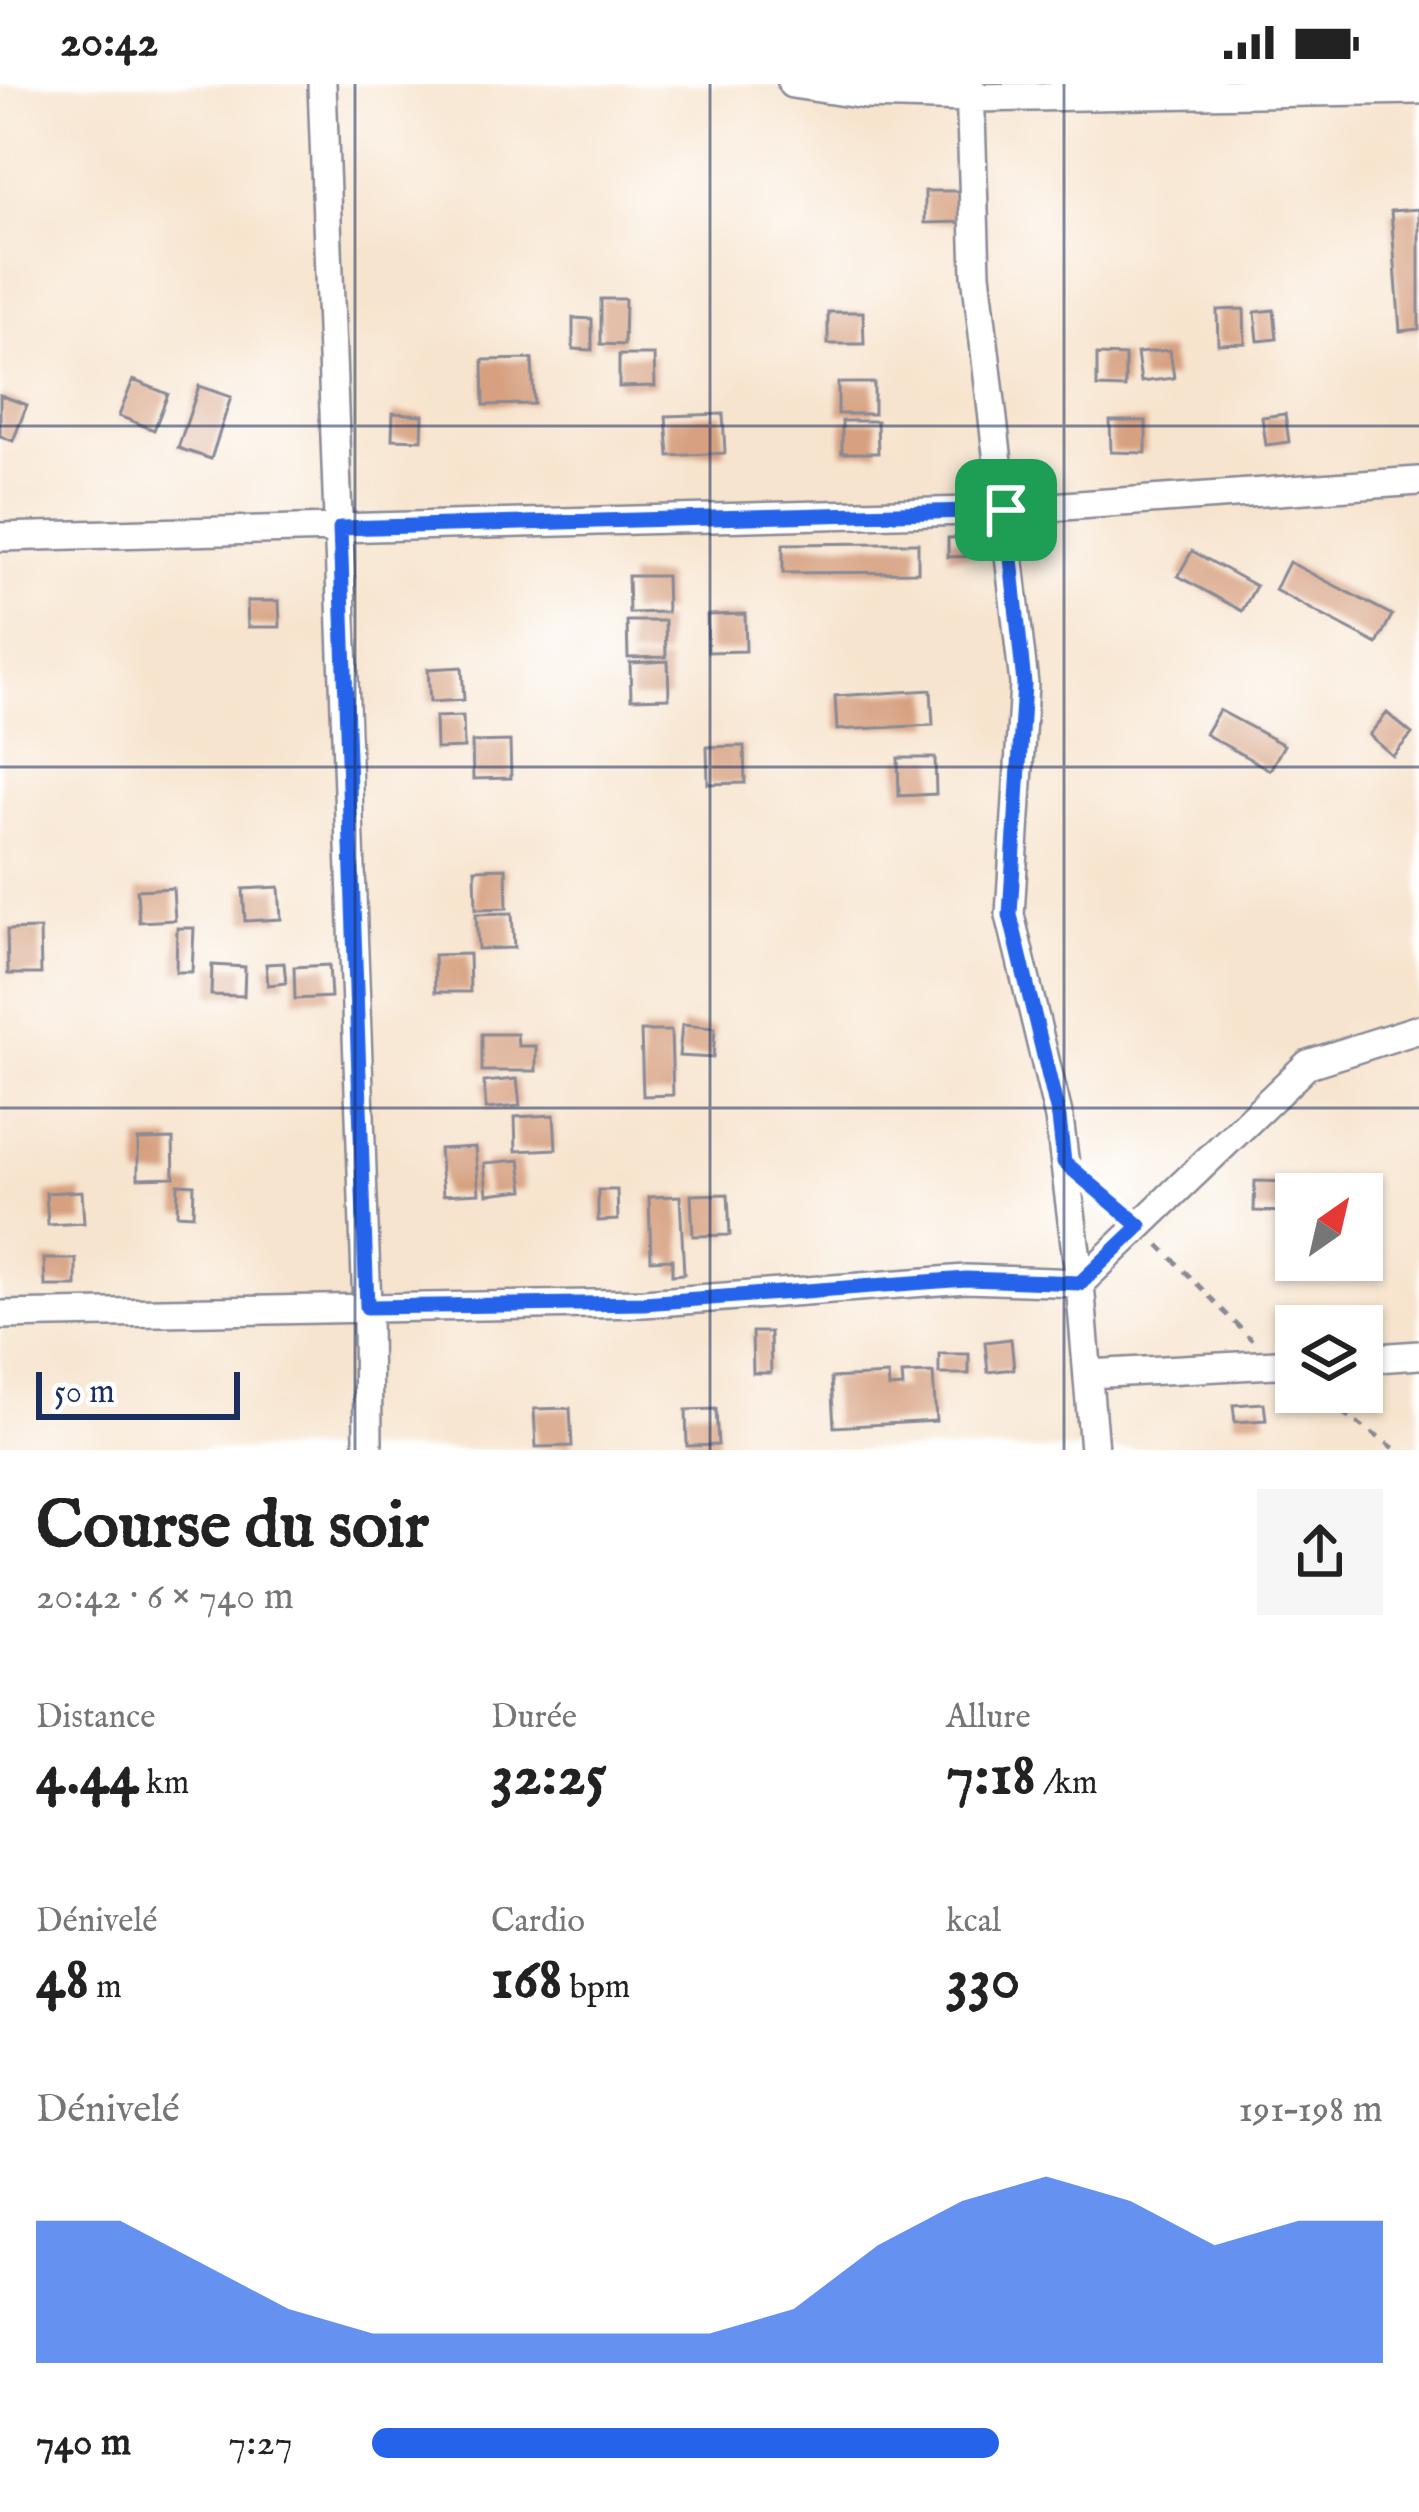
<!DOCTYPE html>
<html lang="fr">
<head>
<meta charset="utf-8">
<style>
  body { margin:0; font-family:"IM FELL English",serif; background:#f6f6f6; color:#222; height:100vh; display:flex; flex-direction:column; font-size:45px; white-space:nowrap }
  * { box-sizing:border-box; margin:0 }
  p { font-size:39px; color:#767676 }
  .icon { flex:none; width:66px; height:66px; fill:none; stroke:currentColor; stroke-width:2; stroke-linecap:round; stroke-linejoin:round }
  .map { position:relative; height:1366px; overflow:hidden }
  .side { display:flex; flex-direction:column; background:#fff; flex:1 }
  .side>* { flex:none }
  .needle { width:78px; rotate:34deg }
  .buttons { position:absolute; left:1275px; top:1089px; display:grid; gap:24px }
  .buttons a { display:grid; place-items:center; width:108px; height:108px; border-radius:0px; background:#fff; box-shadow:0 3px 9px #0004; font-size:60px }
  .scale { position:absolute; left:36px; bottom:30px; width:204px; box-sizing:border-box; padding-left:12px; border:6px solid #1b2f5e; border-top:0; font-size:33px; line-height:42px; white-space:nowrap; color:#1b2f5e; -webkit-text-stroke:9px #fff; paint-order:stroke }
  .pin { position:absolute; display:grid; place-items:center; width:102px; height:102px; color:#fff; margin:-51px; border-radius:24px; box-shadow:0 6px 18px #0006 }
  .round { display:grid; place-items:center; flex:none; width:126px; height:126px; border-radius:0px; background:#f6f6f6 }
  .head { display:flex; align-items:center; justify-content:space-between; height:204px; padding:0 36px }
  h1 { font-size:66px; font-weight:700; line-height:90px }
  .figures { display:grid; grid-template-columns:repeat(3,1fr); gap:18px; height:204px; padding:12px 36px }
  .figures div { display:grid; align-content:center }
  .figures b { font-size:60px; font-weight:700 }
  .figures small { font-size:33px; font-weight:400 }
  .figures p { font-size:33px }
  .chart { height:336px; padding:24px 36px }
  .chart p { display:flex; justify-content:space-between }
  .chart svg { width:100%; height:216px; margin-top:12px; fill:#2563eb; opacity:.7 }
  ul { padding:0 36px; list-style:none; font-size:39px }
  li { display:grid; grid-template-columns:192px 144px 1fr; align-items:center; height:90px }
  li i { height:30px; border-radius:15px; background:#2563eb }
  .status { display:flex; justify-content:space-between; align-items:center; height:84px; padding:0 60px; background:#fff; direction:ltr }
  .status svg { height:33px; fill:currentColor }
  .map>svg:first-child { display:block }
  .building { fill:#d7a181 }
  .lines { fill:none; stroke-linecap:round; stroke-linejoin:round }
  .minor-casing { stroke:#898a96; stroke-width:32 }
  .path { stroke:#898a96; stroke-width:4.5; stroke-dasharray:9 9; stroke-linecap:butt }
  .minor { stroke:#fff; stroke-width:27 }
  .route-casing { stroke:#fff; stroke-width:24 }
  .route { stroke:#2563eb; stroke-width:15 }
  .grid { fill:none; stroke:#1b2f5e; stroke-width:3; stroke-opacity:0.55 }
</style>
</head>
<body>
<div class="status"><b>20:42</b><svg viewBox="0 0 49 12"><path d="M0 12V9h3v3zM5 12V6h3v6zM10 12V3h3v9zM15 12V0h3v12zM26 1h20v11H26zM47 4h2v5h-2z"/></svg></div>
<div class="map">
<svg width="1419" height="1366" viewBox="0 0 1419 1366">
  <rect width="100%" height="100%" fill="#fff"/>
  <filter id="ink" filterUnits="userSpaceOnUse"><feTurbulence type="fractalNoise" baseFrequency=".00833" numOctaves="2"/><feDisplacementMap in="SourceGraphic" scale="24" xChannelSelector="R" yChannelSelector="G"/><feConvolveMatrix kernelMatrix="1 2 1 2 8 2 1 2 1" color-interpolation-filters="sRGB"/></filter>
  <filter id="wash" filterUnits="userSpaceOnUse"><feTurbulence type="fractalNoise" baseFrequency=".004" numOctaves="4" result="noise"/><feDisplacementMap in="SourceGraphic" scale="48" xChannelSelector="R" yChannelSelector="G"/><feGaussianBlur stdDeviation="2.7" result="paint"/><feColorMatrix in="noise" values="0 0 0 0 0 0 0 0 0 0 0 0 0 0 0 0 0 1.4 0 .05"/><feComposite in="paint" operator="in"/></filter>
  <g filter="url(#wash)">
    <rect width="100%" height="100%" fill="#f7e4ce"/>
    <g id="blocks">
      <path class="building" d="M 925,107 L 960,107 L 961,138 L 925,139 Z
        M 1419,125 L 1419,245 L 1400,247 L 1391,127 Z
        M 601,215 L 625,215 L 624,261 L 601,260 Z
        M 1244,225 L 1245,259 L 1218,260 L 1217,226 Z
        M 1274,226 L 1277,255 L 1258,257 L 1255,228 Z
        M 828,228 L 863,228 L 864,260 L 828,260 Z
        M 573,234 L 592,235 L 592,266 L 573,265 Z
        M 1170,266 L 1174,294 L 1141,298 L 1137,269 Z
        M 619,271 L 654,271 L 655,302 L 619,303 Z
        M 1097,271 L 1125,272 L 1125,304 L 1097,303 Z
        M 532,275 L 534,320 L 484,321 L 483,276 Z
        M 133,296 L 168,310 L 154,346 L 119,332 Z
        M 838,299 L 874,299 L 874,330 L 838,330 Z
        M 199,302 L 231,313 L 211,375 L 178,364 Z
        M 0,311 L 27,321 L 13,357 L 0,352 Z
        M 393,329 L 423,331 L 422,356 L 392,355 Z
        M 723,330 L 725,369 L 669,372 L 666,332 Z
        M 1285,330 L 1289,358 L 1266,361 L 1262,333 Z
        M 842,337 L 877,337 L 878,369 L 842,369 Z
        M 1110,337 L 1146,337 L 1146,369 L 1111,368 Z
        M 982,453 L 983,472 L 948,473 L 948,454 Z
        M 887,459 L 918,459 L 918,488 L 783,489 L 783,460 Z
        M 1192,467 L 1256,502 L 1242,527 L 1178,492 Z
        M 1289,478 L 1392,531 L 1377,560 L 1275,506 Z
        M 628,492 L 666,492 L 667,528 L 629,529 Z
        M 247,517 L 279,517 L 280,543 L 248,543 Z
        M 745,530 L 746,567 L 708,568 L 707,531 Z
        M 627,537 L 665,537 L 666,573 L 628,574 Z
        M 668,577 L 669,614 L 631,615 L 630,579 Z
        M 462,583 L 464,616 L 430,618 L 428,585 Z
        M 931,606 L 933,641 L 837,646 L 835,612 Z
        M 1219,626 L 1284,661 L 1270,686 L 1205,650 Z
        M 1387,629 L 1412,650 L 1393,672 L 1369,651 Z
        M 463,632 L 464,664 L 436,665 L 435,633 Z
        M 510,657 L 511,694 L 473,695 L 472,658 Z
        M 744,662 L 745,699 L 708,700 L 707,663 Z
        M 898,674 L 935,674 L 936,710 L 899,712 Z
        M 506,784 L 507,824 L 476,825 L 475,785 Z
        M 279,803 L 281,835 L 245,837 L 243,805 Z
        M 173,804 L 175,836 L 139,838 L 137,806 Z
        M 512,829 L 514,864 L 478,865 L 476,830 Z
        M 177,844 L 194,844 L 192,888 L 176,888 Z
        M 40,845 L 41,890 L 8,890 L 7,846 Z
        M 469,870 L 470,908 L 435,908 L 434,871 Z
        M 284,879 L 286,899 L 268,901 L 266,880 Z
        M 212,881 L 245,883 L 244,912 L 211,911 Z
        M 329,881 L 331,913 L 295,915 L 294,883 Z
        M 682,941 L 715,944 L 713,974 L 679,972 Z
        M 641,947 L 671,947 L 673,1011 L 643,1012 Z
        M 482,950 L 517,950 L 518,962 L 536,962 L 536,987 L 482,987 Z
        M 517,995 L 520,1022 L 486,1025 L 484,998 Z
        M 554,1031 L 556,1065 L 516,1067 L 515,1033 Z
        M 173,1055 L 174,1093 L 138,1094 L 138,1056 Z
        M 475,1063 L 479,1109 L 443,1111 L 439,1065 Z
        M 520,1076 L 524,1106 L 487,1110 L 484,1079 Z
        M 1255,1097 L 1290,1098 L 1289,1128 L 1254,1127 Z
        M 178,1100 L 194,1101 L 193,1131 L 177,1130 Z
        M 598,1106 L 617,1106 L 618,1136 L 598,1137 Z
        M 82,1107 L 84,1139 L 48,1141 L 46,1109 Z
        M 728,1110 L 730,1151 L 693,1152 L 691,1111 Z
        M 680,1112 L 684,1190 L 672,1191 L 672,1175 L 651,1176 L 649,1113 Z
        M 44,1175 L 76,1175 L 76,1202 L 45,1202 Z
        M 752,1248 L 770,1248 L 771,1289 L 753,1289 Z
        M 1011,1255 L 1014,1285 L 988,1288 L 985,1258 Z
        M 939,1270 L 969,1270 L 969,1290 L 939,1290 Z
        M 933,1289 L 936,1337 L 834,1343 L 831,1294 L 888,1291 L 889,1304 L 903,1303 L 902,1290 Z
        M 1264,1319 L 1266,1336 L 1235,1338 L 1233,1321 Z
        M 570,1324 L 572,1362 L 536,1363 L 534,1325 Z
        M 716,1325 L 718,1361 L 687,1362 L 686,1326 Z"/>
    </g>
  </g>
  <g filter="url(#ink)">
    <use href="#blocks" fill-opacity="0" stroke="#898a96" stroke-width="3"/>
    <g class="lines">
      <defs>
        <path id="minor" d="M 322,0 L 367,1223 L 368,1366
          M 792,0 L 865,11 L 970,14 L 1419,6
          M 970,0 L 976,190 L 1024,600 L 1010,831 L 1059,1034 L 1080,1199 L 1094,1366
          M 0,453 L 1007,426 L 1419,397
          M 0,1231 L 644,1219 L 966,1195 L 1080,1199 L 1308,980 L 1419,945
          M 1362,1275 L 1419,1271
          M 1088,1290 L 1296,1279"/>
      </defs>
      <use href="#minor" class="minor-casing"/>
      <path class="path" d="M 1097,1105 L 1120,1125
        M 1159,1161 L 1252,1256
        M 1312,1308 L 1397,1366"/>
      <use href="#minor" class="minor"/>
    </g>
  </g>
  <g class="lines" filter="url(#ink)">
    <defs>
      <path id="route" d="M 1006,426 L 1024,600 L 1010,831 L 1059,1034 L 1064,1078 L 1140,1142 L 1080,1199 L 966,1195 L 644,1219 L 367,1223 L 340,444 Z"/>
    </defs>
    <use href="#route" class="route-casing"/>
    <use href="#route" class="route"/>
  </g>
  <path class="grid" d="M 355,0 L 355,1366M 710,0 L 710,1366M 1064,0 L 1064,1366M 0,342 L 1419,342M 0,683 L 1419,683M 0,1024 L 1419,1024"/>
</svg>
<div class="buttons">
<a><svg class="needle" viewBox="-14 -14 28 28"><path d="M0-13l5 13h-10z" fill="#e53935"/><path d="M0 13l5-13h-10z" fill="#767676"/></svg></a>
<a><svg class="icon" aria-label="layers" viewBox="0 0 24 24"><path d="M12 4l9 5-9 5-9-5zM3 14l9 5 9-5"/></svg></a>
</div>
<div class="scale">50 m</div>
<div class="pin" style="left:1006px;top:426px;background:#1e9e55"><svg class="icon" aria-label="arrive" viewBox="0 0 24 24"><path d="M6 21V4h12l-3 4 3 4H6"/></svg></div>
</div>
<section class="side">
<div class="head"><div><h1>Course du soir</h1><p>20:42 · 6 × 740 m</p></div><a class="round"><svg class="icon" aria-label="share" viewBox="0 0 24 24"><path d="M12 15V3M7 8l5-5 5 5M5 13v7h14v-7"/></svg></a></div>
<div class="figures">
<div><p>Distance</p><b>4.44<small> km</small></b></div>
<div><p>Durée</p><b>32:25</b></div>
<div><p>Allure</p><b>7:18<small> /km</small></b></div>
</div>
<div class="figures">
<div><p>Dénivelé</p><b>48<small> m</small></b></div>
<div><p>Cardio</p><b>168<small> bpm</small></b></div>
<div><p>kcal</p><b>330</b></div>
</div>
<div class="chart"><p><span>Dénivelé</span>191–198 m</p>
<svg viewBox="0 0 160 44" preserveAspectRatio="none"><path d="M0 44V15L10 15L20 24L30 33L40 38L50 38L60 38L70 38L80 38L90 33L100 20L110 11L120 6L130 11L140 20L150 15L160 15V44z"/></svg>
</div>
<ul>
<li><b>740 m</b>7:27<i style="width:62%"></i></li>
</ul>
</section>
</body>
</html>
